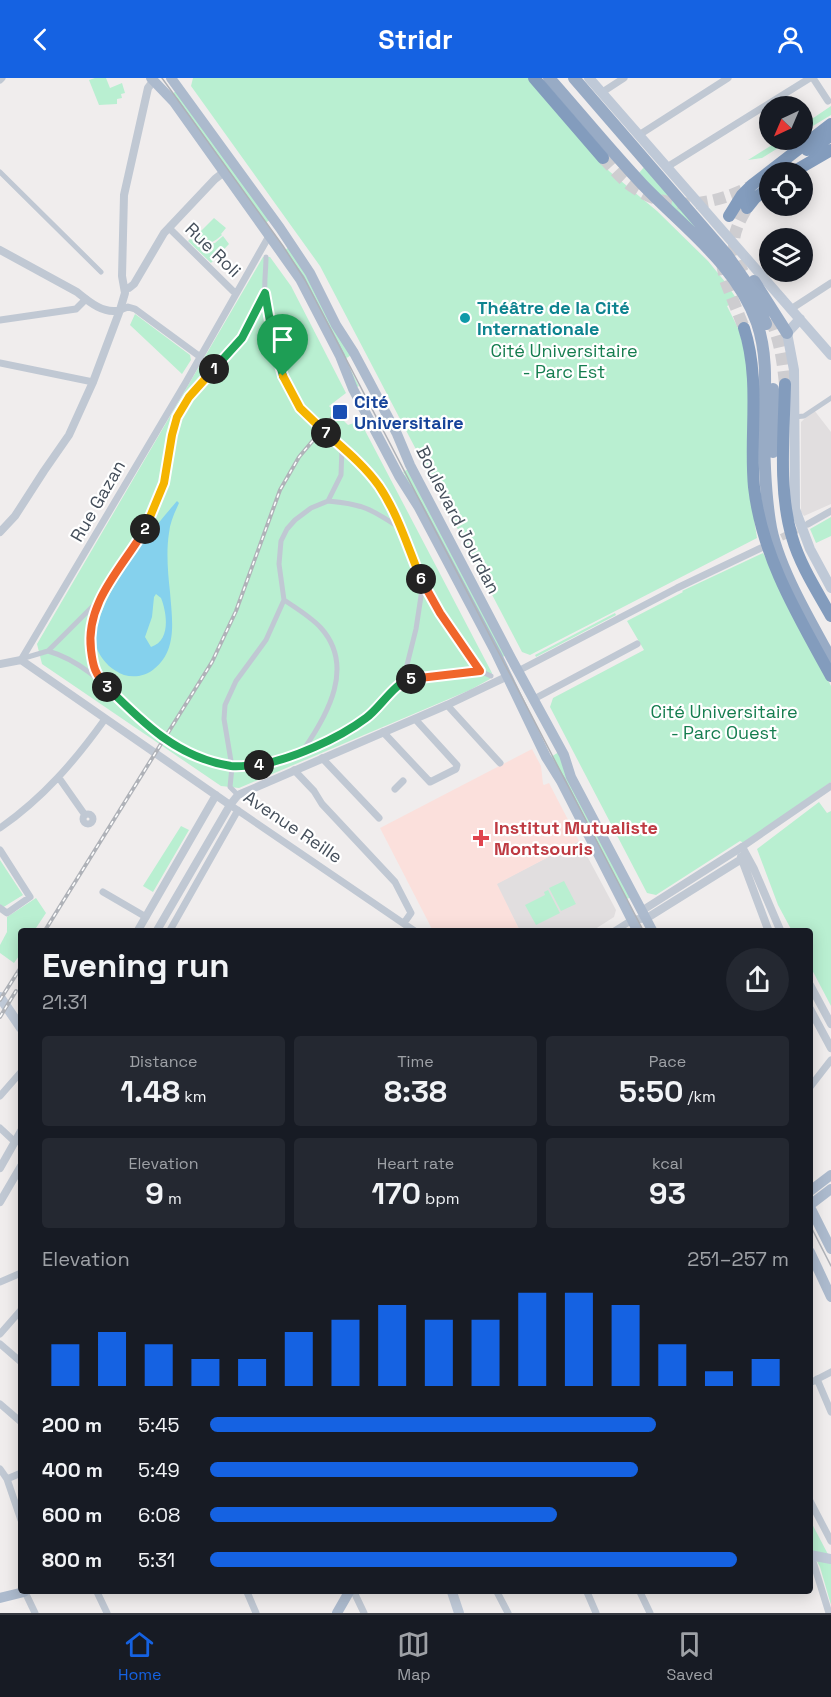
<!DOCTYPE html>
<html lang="en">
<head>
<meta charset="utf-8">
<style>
  body { margin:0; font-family:"Space Grotesk",sans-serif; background:#242831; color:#f1f3f6; height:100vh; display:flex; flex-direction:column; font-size:22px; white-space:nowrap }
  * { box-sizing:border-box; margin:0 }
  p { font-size:20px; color:#9ea1a6 }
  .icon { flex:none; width:33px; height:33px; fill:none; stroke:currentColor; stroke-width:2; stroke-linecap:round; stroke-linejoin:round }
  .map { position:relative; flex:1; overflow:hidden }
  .sheet { position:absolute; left:18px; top:850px; width:795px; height:666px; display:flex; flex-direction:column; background:#171b24; border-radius:6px; box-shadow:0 3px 15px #0003 }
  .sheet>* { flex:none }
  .needle { width:39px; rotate:224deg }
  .tools { position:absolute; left:759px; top:18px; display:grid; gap:12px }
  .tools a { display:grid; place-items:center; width:54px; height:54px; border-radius:50%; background:#171b24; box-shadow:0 3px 15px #0003; font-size:30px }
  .pin { position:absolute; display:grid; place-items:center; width:51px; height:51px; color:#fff; margin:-62px -26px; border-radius:50% 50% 50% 0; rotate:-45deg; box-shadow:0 0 6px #0007 }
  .pin .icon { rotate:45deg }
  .km { position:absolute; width:30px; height:30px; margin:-15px; border-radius:50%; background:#222; color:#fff; font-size:16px; line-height:30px; text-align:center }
  .round { display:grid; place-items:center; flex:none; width:63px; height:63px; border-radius:32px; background:#242831 }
  .headline { display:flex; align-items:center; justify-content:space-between; height:102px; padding:0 24px }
  h1 { font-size:33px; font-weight:700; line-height:45px }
  .figures { display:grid; grid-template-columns:repeat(3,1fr); gap:9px; height:102px; padding:6px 24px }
  .figures div { display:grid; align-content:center; border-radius:6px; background:#242831; text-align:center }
  .figures b { font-size:30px; font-weight:700 }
  .figures small { font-size:16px; font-weight:400 }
  .figures p { font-size:16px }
  .chart { height:168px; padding:12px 24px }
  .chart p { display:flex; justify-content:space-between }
  .chart svg { width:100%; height:108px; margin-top:6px; stroke:#1562e2; stroke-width:6 }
  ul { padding:0 24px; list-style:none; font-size:20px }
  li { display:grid; grid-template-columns:96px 72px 1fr; align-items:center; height:45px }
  li i { height:15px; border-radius:8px; background:#1562e2 }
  header { display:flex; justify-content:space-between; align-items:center; height:78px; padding:0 24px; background:#1562e2; color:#fff; font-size:27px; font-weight:700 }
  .menu { display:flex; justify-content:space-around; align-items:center; height:84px; border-top:2px solid #363941; background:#171b24; font-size:16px; color:#9ea1a6 }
  .menu a { display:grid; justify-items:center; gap:3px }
  .menu .on { color:#1562e2 }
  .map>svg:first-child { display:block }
  .education { fill:#e1dedf }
  .medical { fill:#fbe0dc }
  .green { fill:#b9efd1 }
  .water { fill:#85d1ed; fill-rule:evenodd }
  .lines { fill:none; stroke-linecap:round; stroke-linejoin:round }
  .minor-tunnel { stroke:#cecdd0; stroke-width:7; stroke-dasharray:7 3.5; stroke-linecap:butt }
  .motorway-tunnel { stroke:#cecdd0; stroke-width:12; stroke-dasharray:12 6; stroke-linecap:butt }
  .pedestrian { stroke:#c0c8d3; stroke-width:5 }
  .minor { stroke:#c0c8d3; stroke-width:7 }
  .tertiary { stroke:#c0c8d3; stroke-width:8 }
  .secondary { stroke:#bfc9d7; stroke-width:10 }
  .primary { stroke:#acbacd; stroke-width:10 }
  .trunk { stroke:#98abc5; stroke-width:12 }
  .motorway { stroke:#839cbd; stroke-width:12 }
  .tram { stroke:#afb2b8; stroke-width:1.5 }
  .rail-casing { stroke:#afb2b8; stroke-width:4 }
  .rail { stroke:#fff; stroke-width:1.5; stroke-dasharray:4.5; stroke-linecap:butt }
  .split-1-casing { stroke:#fff; stroke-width:12 }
  .split-2-casing { stroke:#fff; stroke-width:12 }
  .split-3-casing { stroke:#fff; stroke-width:12 }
  .split-4-casing { stroke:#fff; stroke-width:12 }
  .split-5-casing { stroke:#fff; stroke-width:12 }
  .split-6-casing { stroke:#fff; stroke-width:12 }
  .split-7-casing { stroke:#fff; stroke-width:12 }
  .split-8-casing { stroke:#fff; stroke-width:12 }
  .split-1 { stroke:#22a559; stroke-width:8 }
  .split-2 { stroke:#f5b400; stroke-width:8 }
  .split-3 { stroke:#f0652b; stroke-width:8 }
  .split-4 { stroke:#22a559; stroke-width:8 }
  .split-5 { stroke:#22a559; stroke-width:8 }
  .split-6 { stroke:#f0652b; stroke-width:8 }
  .split-7 { stroke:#f5b400; stroke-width:8 }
  .split-8 { stroke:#f5b400; stroke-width:8 }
  .culture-dot { fill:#0f9aa8; stroke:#fff; stroke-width:2 }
  .transit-dot { fill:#1a4fb4; stroke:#fff; stroke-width:2 }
  .health-dot { fill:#e0444e; stroke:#fff; stroke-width:2 }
  .labels { text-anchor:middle; stroke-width:4.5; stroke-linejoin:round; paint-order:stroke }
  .street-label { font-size:18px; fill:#454f5b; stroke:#fff }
  .culture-label { font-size:18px; font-weight:bold; fill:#0d838f; stroke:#fff; text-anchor:start }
  .park-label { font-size:18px; fill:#157d4f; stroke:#fff }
  .transit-label { font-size:18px; font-weight:bold; fill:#164399; stroke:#fff; text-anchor:start }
  .health-label { font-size:18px; font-weight:bold; fill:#be3a42; stroke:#fff; text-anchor:start }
</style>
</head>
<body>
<header><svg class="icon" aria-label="back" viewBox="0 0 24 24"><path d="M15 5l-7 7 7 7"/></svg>Stridr<svg class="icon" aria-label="person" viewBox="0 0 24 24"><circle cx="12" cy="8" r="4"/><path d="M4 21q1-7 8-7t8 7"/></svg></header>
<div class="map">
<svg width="831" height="1535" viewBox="0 0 831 1535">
  <rect width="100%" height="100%" fill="#f0eded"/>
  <path class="education" d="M 814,332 L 831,354 L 831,426 L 804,438 L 801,434 L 801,344 Z
    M 579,763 L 616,832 L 614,839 L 592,853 L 520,853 L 496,806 Z"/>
  <path class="medical" d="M 532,671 L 541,688 L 543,706 L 544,707 L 549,705 L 579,763 L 497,806 L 520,853 L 433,853 L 380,750 Z"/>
  <path class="green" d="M 95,0 L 106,0 L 110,10 L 122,5 L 125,15 L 121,16 L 122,20 L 117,21 L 117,26 L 99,27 L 89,2 Z
    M 193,0 L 528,0 L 609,93 L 657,133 L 708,183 L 726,205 L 738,223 L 727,228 L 739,252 L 744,271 L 748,298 L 749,408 L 757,460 L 530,577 L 522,574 L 320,188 L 191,8 Z
    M 176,13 L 270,142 L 265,145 L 172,16 Z
    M 831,28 L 831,37 L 803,54 L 803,47 Z
    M 780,62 L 791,62 L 762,80 L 748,82 Z
    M 645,88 L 686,133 L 700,158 L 639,95 Z
    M 214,140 L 226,150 L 221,156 L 222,157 C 212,166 206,168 195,159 Z
    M 193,158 L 205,167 L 215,165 L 223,158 L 229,166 L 211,185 L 188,163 Z
    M 289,169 L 353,276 L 345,281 L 359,308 L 355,310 L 284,173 Z
    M 263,179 L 270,179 L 291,208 L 346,315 L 329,328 L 348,347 L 360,343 L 492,595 L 490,601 L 470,612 L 239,710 L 221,708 L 42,586 L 37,566 Z
    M 135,236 L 190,277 L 191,282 L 182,296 L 130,247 Z
    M 408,391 L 506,577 L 501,580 L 402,399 L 405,397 L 403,394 Z
    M 831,439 L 831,458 L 816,465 L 810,451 Z
    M 763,475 L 831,608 L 831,704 L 744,765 L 740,763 L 656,817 L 647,815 L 550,629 L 553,620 L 644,572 L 627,543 L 683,514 L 682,513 Z
    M 615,535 L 616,537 L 536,579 L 535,577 Z
    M 559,674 L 631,819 L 625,822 L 549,680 Z
    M 819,724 L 827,735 L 831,733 L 831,928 L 810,888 L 810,854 L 792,853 L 778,827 L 757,771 Z
    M 181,748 L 189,752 L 153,814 L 143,808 Z
    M 0,782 L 23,817 L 2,830 L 0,827 Z
    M 564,803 L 576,826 L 561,833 L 549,810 Z
    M 548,812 L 560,835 L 536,847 L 525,827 L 545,817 L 544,814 Z
    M 36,820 L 46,835 L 34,853 L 21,854 L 21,875 L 14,885 L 0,875 L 0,867 L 7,854 L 7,839 Z
    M 810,1442 L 831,1482 L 831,1527 L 820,1489 L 810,1470 Z"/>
  <path class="water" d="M 177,423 L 179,425 C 175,434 170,444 169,455 C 166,474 168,496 170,514 C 172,541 178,572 154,591 C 146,598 134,600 124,597 C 113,593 103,584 98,573 C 84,533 152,452 177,423 ZM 156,516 L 161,520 C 167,535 171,563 151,569 L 145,559 L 152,539 L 154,519 Z"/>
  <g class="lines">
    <path class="minor-tunnel" d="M 772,464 L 805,448"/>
    <path class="motorway-tunnel" d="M 603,80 C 613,90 621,101 633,109 C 669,135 715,127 751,108
      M 722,185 L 725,202 L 744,250
      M 743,194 C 729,168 732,155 747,130
      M 762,225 C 778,251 782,276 785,306"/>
    <path class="pedestrian" d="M 0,94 L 101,194
      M 266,179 C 266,191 264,204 265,215 C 268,248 279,308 301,332 C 328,361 364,382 384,417 C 401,446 410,479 425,509 C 439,539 460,566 480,593 L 491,598
      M 794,339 L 804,338 L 831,320
      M 328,423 C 363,426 371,431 400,450
      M 284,522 C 296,530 311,539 321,550 C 355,588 328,636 304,671
      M 48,573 C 111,591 139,662 203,681 C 212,684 224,688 234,688 C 273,690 341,661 372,636 C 381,628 395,607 403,603 C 415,596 464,594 480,593
      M 21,581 L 48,573 L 96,525
      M 96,598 L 90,561 L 93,537 L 99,522 L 144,453 L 155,429 L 167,395 L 172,357 L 177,339 L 197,310 L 241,260 L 265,215
      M 403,603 L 416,551 L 423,505
      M 235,714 L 230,709 L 232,689 L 224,641 L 225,627 L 236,603 L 266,562 L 284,522 L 279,486 L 281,463 L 287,451 L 295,442 L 311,430 L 328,423 L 341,397 L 342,370"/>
    <path class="minor" d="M 813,0 L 828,23
      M 0,2 L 2,0
      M 601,15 L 624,0
      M 639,57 L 728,0
      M 667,89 L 810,0
      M 169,150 L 235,215
      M 791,231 L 831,205
      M 120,232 L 128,229 L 135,231 L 199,278
      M 0,242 L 76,231 L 86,221
      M 0,285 L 93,304
      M 808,446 L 831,433
      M 21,582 L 186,304 L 269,158
      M 518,593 L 677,510 L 761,470
      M 534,621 L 637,566
      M 447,627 L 500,685
      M 383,654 L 430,704 L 456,691 L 457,687 L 415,641
      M 322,680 L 379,740
      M 294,692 L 314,713 L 322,726 L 395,804 L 411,835 L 404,845
      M 59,700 L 85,737
      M 395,711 L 403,703
      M 230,727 L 416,854
      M83 741a5 5 0 1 1 10 0a5 5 0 1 1-10 0Z
      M 0,750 C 43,720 75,683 105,641
      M 742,769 L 831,708
      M 0,772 L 30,819 L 7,835 L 0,830
      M 103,814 L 146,839
      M 169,854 L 238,732
      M 613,854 L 632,842
      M 810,1009 L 831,982
      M 0,1018 L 21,994
      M 0,1050 L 15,1064
      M 0,1204 L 21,1195
      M 0,1256 L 21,1232
      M 0,1266 L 21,1284
      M 817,1301 L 831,1334
      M 810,1305 L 831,1294
      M 0,1326 L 21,1344
      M 0,1391 L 7,1401 L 21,1395
      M 7,1401 L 21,1442
      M 810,1423 L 831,1463
      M 811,1477 L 829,1535
      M 25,1514 L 35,1535
      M 97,1514 L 107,1535
      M 247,1514 L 256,1535
      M 354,1514 L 364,1535
      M 497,1514 L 508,1535
      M 587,1514 L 596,1535
      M 640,1514 L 650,1535"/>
    <path class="tertiary" d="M 0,172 L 77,214 C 88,223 104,237 120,232
      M 125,210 L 129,210 L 134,206 L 164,155 L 215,101 L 224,94
      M 0,454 L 15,438 L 44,393 L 69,357 L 93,304 L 120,232 L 125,215 L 122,198 L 124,117 L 148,10 L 154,2
      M 0,586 L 21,582 L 230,727
      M 742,769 L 754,791 L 781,854
      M 741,779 L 769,854
      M 643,832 L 742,769
      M 632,842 L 647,840 L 740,782
      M 137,854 L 216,717
      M 156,854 L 230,727 L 238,717 L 447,627 L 506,599
      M 810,907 L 831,946
      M 810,931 L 831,970
      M 0,1090 L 21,1053
      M 0,1124 L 21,1088"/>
    <path class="secondary" d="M 589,0 L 831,277
      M 800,241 L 787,255 L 794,292 L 795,431 L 810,471 L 831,510
      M 0,919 L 21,950
      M 810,1477 L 831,1481
      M 452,1514 L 459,1535"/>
    <path class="primary" d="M 151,0 L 174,24 L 300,201 L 340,278 L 353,311 L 399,398 L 418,428 L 496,575 L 546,679 L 561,703 L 638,854
      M 171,0 L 280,150 L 310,195 L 336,247 L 354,275 L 369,303 L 397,356 L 410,387 L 511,580 L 564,677 L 571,699 L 653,854
      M 810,1113 L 831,1097
      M 810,1127 L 831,1111
      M 810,1129 L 831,1171
      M 810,1174 L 831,1219
      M 0,1520 L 24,1514
      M 337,1535 L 349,1514"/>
    <path class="trunk" d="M 549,0 C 580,35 610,72 642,106 C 684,150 736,186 757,245 C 768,277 765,311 764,344 C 764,377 765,412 770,444 C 776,486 810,543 831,581
      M 574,0 L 727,177 L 750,210 L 766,246
      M 754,203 L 787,255
      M 773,311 L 773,374"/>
    <path class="motorway" d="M 534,0 L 603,80
      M 807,72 L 831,58
      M 793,94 L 831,72
      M 747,130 L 755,120 L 770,109
      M 729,138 L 742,117 L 752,107 L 831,46
      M 744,250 C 761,302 749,356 754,409 C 762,479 798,538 831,598
      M 785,306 C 784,354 778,412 792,459 C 800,487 817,513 831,538"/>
    <path class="tram" d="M 162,0 L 283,168 L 305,202 L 644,854
      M 810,1147 L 831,1188"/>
    <defs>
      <path id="rail" d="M 44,854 L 212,584 L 236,533 L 280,412 L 299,379 L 338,333
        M 0,922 L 21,889
        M 0,939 L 16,913"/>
    </defs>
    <use href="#rail" class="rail-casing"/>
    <use href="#rail" class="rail"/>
  </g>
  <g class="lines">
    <defs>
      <path id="split-1" d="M 214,291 L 242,260 L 265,215 L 274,266 L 283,298"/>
      <path id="split-2" d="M 145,451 L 164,405 L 172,357 L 177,339 L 189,319 L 214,291"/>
      <path id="split-3" d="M 107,609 C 95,596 93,589 91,572 C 85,524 123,489 145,451"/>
      <path id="split-4" d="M 107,609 C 143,645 178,680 231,688 C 240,689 250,687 259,687"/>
      <path id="split-5" d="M 259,687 C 292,681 338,661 366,640 C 380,630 395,604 411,601"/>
      <path id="split-6" d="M 411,601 L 480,593 L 440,535 L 421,501"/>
      <path id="split-7" d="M 326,355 C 344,371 364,387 379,408 C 398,436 408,470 421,501"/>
      <path id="split-8" d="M 283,298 L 300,330 L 326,355"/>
    </defs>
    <use href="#split-1" class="split-1-casing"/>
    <use href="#split-2" class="split-2-casing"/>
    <use href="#split-3" class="split-3-casing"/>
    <use href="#split-4" class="split-4-casing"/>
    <use href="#split-5" class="split-5-casing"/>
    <use href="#split-6" class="split-6-casing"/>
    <use href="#split-7" class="split-7-casing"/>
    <use href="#split-8" class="split-8-casing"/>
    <use href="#split-1" class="split-1"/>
    <use href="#split-2" class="split-2"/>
    <use href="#split-3" class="split-3"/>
    <use href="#split-4" class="split-4"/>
    <use href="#split-5" class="split-5"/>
    <use href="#split-6" class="split-6"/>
    <use href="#split-7" class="split-7"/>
    <use href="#split-8" class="split-8"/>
  </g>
  <circle class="culture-dot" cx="465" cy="240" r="6"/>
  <rect class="transit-dot" x="332" y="326" width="16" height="16" rx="3"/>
  <path class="health-dot" d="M478 751h6v6h6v6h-6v6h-6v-6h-6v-6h6z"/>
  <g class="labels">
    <g class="street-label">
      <text transform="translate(213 172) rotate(44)" y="6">Rue Roli</text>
      <text transform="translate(98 423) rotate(-60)" y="6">Rue Gazan</text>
      <text transform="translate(458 442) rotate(63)" y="6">Boulevard Jourdan</text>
      <text transform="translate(293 749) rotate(34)" y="6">Avenue Reille</text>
    </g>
    <g class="culture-label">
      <text x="477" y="236">Théâtre de la Cité<tspan x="477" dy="21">Internationale</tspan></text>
    </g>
    <g class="park-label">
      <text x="564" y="279">Cité Universitaire<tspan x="564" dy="21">- Parc Est</tspan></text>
      <text x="724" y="640">Cité Universitaire<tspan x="724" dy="21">- Parc Ouest</tspan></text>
    </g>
    <g class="transit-label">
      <text x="354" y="330">Cité<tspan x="354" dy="21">Universitaire</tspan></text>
    </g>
    <g class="health-label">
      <text x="494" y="756">Institut Mutualiste<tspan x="494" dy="21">Montsouris</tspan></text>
    </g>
  </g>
</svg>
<div class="tools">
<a><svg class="needle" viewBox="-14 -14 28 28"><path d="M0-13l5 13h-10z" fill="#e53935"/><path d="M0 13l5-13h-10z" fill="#9ea1a6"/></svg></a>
<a><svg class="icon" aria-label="locate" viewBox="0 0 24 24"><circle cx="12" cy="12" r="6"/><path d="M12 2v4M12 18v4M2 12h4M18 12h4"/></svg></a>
<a><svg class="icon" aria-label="layers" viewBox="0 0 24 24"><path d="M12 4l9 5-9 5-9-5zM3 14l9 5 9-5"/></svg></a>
</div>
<div class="pin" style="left:283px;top:298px;background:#1e9e55"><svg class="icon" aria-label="arrive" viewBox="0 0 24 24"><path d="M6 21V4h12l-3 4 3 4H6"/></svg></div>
<b class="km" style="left:214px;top:291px">1</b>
<b class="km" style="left:145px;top:451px">2</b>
<b class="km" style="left:107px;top:609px">3</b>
<b class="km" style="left:259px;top:687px">4</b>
<b class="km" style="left:411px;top:601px">5</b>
<b class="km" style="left:421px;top:501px">6</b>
<b class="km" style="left:326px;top:355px">7</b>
<section class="sheet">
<div class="headline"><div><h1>Evening run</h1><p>21:31</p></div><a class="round"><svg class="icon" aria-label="share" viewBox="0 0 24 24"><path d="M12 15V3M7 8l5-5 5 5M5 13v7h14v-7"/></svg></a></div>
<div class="figures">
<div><p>Distance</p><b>1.48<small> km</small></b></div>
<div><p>Time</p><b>8:38</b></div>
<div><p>Pace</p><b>5:50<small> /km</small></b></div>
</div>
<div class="figures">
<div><p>Elevation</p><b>9<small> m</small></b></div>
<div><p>Heart rate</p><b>170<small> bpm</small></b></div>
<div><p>kcal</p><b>93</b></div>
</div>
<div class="chart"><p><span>Elevation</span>251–257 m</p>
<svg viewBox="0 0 160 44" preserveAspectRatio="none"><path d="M5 44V27M15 44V22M25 44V27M35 44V33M45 44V33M55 44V22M65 44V17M75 44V11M85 44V17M95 44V17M105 44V6M115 44V6M125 44V11M135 44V27M145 44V38M155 44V33"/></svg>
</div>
<ul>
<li><b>200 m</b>5:45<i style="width:77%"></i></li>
<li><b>400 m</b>5:49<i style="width:74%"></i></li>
<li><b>600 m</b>6:08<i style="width:60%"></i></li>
<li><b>800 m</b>5:31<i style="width:91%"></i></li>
</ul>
</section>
</div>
<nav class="menu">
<a class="on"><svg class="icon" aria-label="home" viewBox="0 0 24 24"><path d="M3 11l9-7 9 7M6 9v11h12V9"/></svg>Home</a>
<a><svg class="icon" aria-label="map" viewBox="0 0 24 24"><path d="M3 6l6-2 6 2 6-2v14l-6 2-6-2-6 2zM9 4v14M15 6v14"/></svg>Map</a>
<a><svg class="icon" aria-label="saved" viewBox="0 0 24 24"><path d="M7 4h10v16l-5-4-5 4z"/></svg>Saved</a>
</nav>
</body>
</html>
